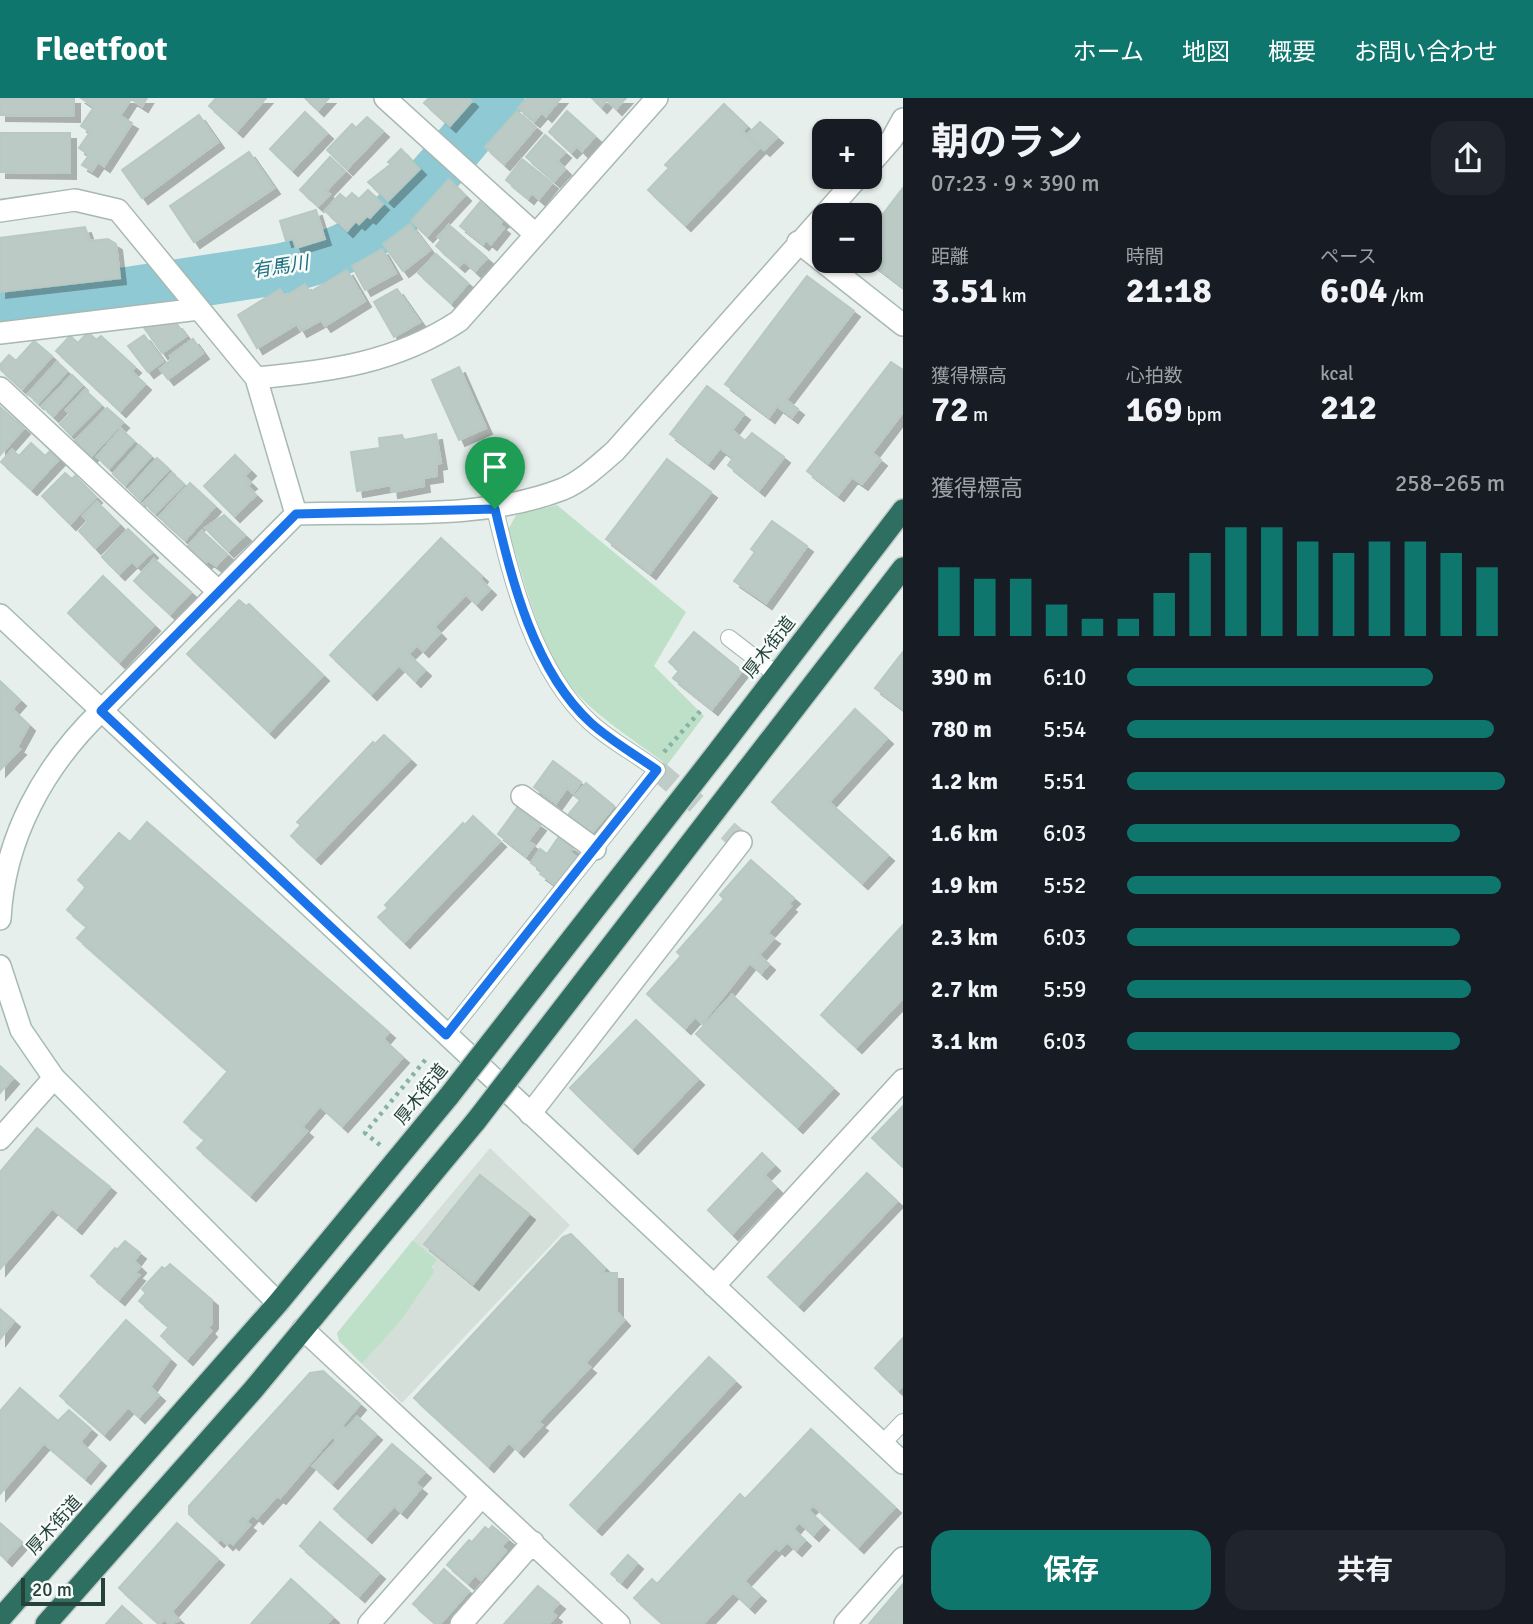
<!DOCTYPE html>
<html lang="ja">
<head>
<meta charset="utf-8">
<style>
  body { margin:0; font-family:Signika,"Noto Sans JP",sans-serif; background:#20242c; color:#f1f3f6; height:100vh; display:flex; flex-direction:column; font-size:26px; white-space:nowrap }
  * { box-sizing:border-box; margin:0 }
  p { font-size:23px; color:#9ea1a6 }
  .icon { flex:none; width:38px; height:38px; fill:none; stroke:currentColor; stroke-width:2; stroke-linecap:round; stroke-linejoin:round }
  .map { position:relative; flex:1; overflow:hidden }
  .drawer { display:flex; flex-direction:column; background:#171b24; width:630px }
  .drawer>* { flex:none }
  .controls { position:absolute; left:812px; top:21px; display:grid; gap:14px }
  .controls a { display:grid; place-items:center; width:70px; height:70px; border-radius:14px; background:#171b24; box-shadow:0 2px 5px #0004; font-size:35px }
  .scale { position:absolute; left:21px; bottom:18px; width:84px; box-sizing:border-box; padding-left:7px; border:4px solid #24423a; border-top:0; font-size:19px; line-height:24px; white-space:nowrap; color:#24423a; -webkit-text-stroke:5px #f7fbf9; paint-order:stroke }
  .pin { position:absolute; display:grid; place-items:center; width:60px; height:60px; color:#fff; margin:-72px -30px; border-radius:50% 50% 50% 0; rotate:-45deg; box-shadow:0 0 7px #0007 }
  .pin .icon { rotate:45deg }
  .round { display:grid; place-items:center; flex:none; width:74px; height:74px; border-radius:21px; background:#20242c }
  .headline { display:flex; align-items:center; justify-content:space-between; height:119px; padding:0 28px }
  h1 { font-size:38px; font-weight:700; line-height:52px }
  .stats { display:grid; grid-template-columns:repeat(3,1fr); gap:10px; height:119px; padding:7px 28px }
  .stats div { display:grid; align-content:center }
  .stats b { font-size:35px; font-weight:700 }
  .stats small { font-size:19px; font-weight:400 }
  .stats p { font-size:19px }
  .chart { height:196px; padding:14px 28px }
  .chart p { display:flex; justify-content:space-between }
  .chart svg { width:100%; height:126px; margin-top:7px; stroke:#0f766e; stroke-width:6 }
  .button { display:flex; gap:14px; margin-top:auto; padding:14px 28px }
  .button a { flex:1; height:80px; border-radius:21px; background:#0f766e; color:#fff; font-size:28px; font-weight:700; line-height:80px; text-align:center }
  .button a+a { background:#20242c; color:#f1f3f6 }
  ul { padding:0 28px; list-style:none; font-size:23px }
  li { display:grid; grid-template-columns:112px 84px 1fr; align-items:center; height:52px }
  li i { height:18px; border-radius:9px; background:#0f766e }
  header { display:flex; align-items:center; gap:42px; box-sizing:border-box; height:98px; padding:0 35px; background:#0f766e; color:#fff }
  header strong { font-size:33px }
  nav { display:flex; gap:38px; margin-inline-start:auto; font-size:24px }
  main { display:flex; flex:1; min-height:0 }
  .map>svg:first-child { display:block }
  .built { fill:#d4dfda }
  .green { fill:#bfe0c8 }
  .lines { fill:none; stroke-linecap:round; stroke-linejoin:round }
  .river { stroke:#8ec9d4; stroke-width:51 }
  .building { fill:#bbcac4; stroke:#b8c9c2; stroke-width:2; filter:url(#shadow) }
  .street-tunnel { stroke:#bfccc8; stroke-width:21; stroke-dasharray:21 10; stroke-linecap:butt }
  .lane-casing { stroke:#a8b8b2; stroke-width:18 }
  .street-casing { stroke:#a8b8b2; stroke-width:24 }
  .secondary-casing { stroke:#a4bbb3; stroke-width:24 }
  .highway-casing { stroke:#c2cac8; stroke-width:24 }
  .path { stroke:#86b3a5; stroke-width:4.5; stroke-dasharray:3.5 5; stroke-linecap:butt }
  .lane { stroke:#fff; stroke-width:16 }
  .street { stroke:#fff; stroke-width:21 }
  .secondary { stroke:#fff; stroke-width:21 }
  .highway { stroke:#2f6f62; stroke-width:21 }
  .highway-bridge-casing { stroke:#c2cac8; stroke-width:24; stroke-linecap:butt }
  .highway-bridge { stroke:#2f6f62; stroke-width:21 }
  .route-casing { stroke:#fff; stroke-width:14 }
  .route { stroke:#1a73e8; stroke-width:9 }
  .labels { text-anchor:middle; stroke-width:5; stroke-linejoin:round; paint-order:stroke }
  .street-label { font-size:18px; fill:#24423a; stroke:#f7fbf9 }
  .water-label { font-size:19px; font-style:italic; fill:#1c6f80; stroke:#f7fbf9 }
</style>
</head>
<body>
<header>
<strong>Fleetfoot</strong>
<nav><a>ホーム</a><a>地図</a><a>概要</a><a>お問い合わせ</a></nav>
</header>
<main>
<div class="map">
<svg width="903" height="1526" viewBox="0 0 903 1526">
  <defs>
    <filter id="shadow"><feDropShadow dx="6" dy="6" stdDeviation="0" flood-color="#0004"/></filter>
  </defs>
  <rect width="100%" height="100%" fill="#e6efeb"/>
  <path class="built" d="M 490,1050 L 570,1127 L 402,1305 L 362,1266 L 399,1225 L 437,1162 L 413,1142 Z"/>
  <path class="green" d="M 557,407 L 686,514 L 654,568 L 704,618 L 667,667 C 635,642 586,613 564,579 C 536,536 524,480 508,432 L 516,417 Z
    M 413,1142 L 437,1162 L 432,1169 L 434,1174 L 399,1225 L 362,1266 L 339,1243 L 337,1235 Z"/>
  <g class="lines">
    <path class="river" d="M 0,214 L 280,171 C 304,165 328,159 351,147 C 408,119 457,48 499,0"/>
  </g>
  <path class="building" d="M 0,0 L 74,0 L 74,18 L 0,17 Z
    M 147,0 L 142,8 L 131,1 L 120,18 L 132,25 L 104,68 L 98,64 L 92,73 L 82,67 L 89,57 L 79,50 L 90,34 L 81,28 L 94,9 L 81,0 Z
    M 216,0 L 266,0 L 237,33 L 209,8 Z
    M 305,0 L 329,0 L 318,12 Z
    M 429,0 L 469,0 L 472,3 L 450,28 L 424,5 Z
    M 527,0 L 561,0 L 546,18 L 542,14 L 534,23 L 518,10 Z
    M 592,0 L 626,0 L 616,11 L 607,2 L 601,9 Z
    M 724,6 L 747,28 L 742,33 L 759,50 L 685,127 L 648,92 L 669,70 L 665,67 Z
    M 517,13 L 536,29 L 504,66 L 485,49 Z
    M 567,13 L 595,38 L 582,53 L 577,48 L 571,54 L 549,34 Z
    M 305,14 L 327,35 L 292,72 L 270,51 Z
    M 199,17 L 218,44 L 142,100 L 122,72 Z
    M 367,19 L 383,33 L 347,71 L 327,52 L 352,26 L 356,30 Z
    M 760,24 L 777,39 L 764,52 L 747,37 Z
    M 0,35 L 70,35 L 70,75 L 0,74 Z
    M 545,37 L 565,54 L 557,63 L 565,71 L 554,83 L 526,59 Z
    M 401,51 L 420,71 L 388,103 L 368,84 L 391,66 L 388,64 Z
    M 249,54 L 274,90 L 194,144 L 170,108 Z
    M 330,59 L 345,73 L 326,93 L 330,96 L 318,108 L 300,92 Z
    M 522,61 L 552,85 L 539,101 L 532,95 L 528,100 L 506,82 Z
    M 449,81 L 465,97 L 427,138 L 411,123 Z
    M 903,90 L 903,189 L 869,163 L 884,144 L 870,133 Z
    M 368,92 L 383,106 L 370,120 L 367,118 L 359,126 L 356,123 L 347,133 L 325,113 L 340,96 L 346,101 L 352,95 L 359,101 Z
    M 480,104 L 503,123 L 499,126 L 504,130 L 491,146 L 486,142 L 483,146 L 460,128 Z
    M 316,112 L 325,141 L 296,150 L 293,141 L 286,143 L 280,123 Z
    M 410,126 L 430,152 L 403,173 L 383,146 Z
    M 449,127 L 487,160 L 475,173 L 464,163 L 459,168 L 436,148 L 441,142 L 438,139 Z
    M 85,129 L 90,143 L 108,141 L 116,146 L 120,180 L 0,194 L 0,140 Z
    M 382,151 L 396,175 L 365,192 L 352,168 Z
    M 436,156 L 468,185 L 451,205 L 418,175 Z
    M 347,172 L 365,203 L 325,228 L 321,222 L 301,233 L 297,226 L 257,250 L 238,217 L 280,191 L 285,198 L 305,186 L 310,194 Z
    M 807,178 L 854,213 L 786,302 L 798,311 L 792,319 L 777,308 L 769,319 L 725,286 Z
    M 397,191 L 420,224 L 394,239 L 374,204 Z
    M 176,225 L 186,238 L 162,255 L 143,228 Z
    M 88,234 L 96,242 L 101,238 L 135,269 L 131,273 L 145,286 L 120,313 L 56,253 L 70,238 L 78,245 Z
    M 144,237 L 163,263 L 148,274 L 128,248 Z
    M 193,241 L 203,255 L 168,281 L 160,271 L 172,261 L 170,258 Z
    M 34,243 L 52,258 L 22,291 L 0,271 L 0,267 L 9,257 L 16,263 Z
    M 57,264 L 67,273 L 38,305 L 28,296 Z
    M 891,264 L 903,272 L 903,314 L 872,355 L 881,362 L 862,386 L 852,379 L 838,397 L 807,373 Z
    M 459,269 L 486,330 L 459,342 L 432,282 Z
    M 72,277 L 82,287 L 53,318 L 42,308 Z
    M 707,288 L 744,316 L 732,332 L 745,343 L 752,335 L 784,359 L 759,392 L 728,367 L 733,360 L 720,350 L 708,365 L 670,336 Z
    M 85,292 L 101,307 L 71,337 L 60,326 L 70,316 L 66,312 Z
    M 0,309 L 24,330 L 0,357 Z
    M 107,310 L 123,324 L 91,358 L 75,343 Z
    M 121,331 L 134,343 L 109,370 L 97,359 Z
    M 436,336 L 441,365 L 436,366 L 437,378 L 423,380 L 424,388 L 392,394 L 391,387 L 357,393 L 351,354 L 380,350 L 379,340 L 402,337 L 404,342 Z
    M 31,345 L 45,358 L 50,353 L 59,361 L 31,391 L 1,364 L 12,352 L 19,358 Z
    M 139,347 L 151,358 L 125,387 L 113,376 Z
    M 497,354 L 509,384 L 488,389 L 478,362 Z
    M 235,357 L 250,372 L 244,378 L 251,385 L 247,388 L 256,397 L 234,418 L 204,388 Z
    M 157,360 L 169,371 L 140,402 L 129,391 Z
    M 667,361 L 711,394 L 650,475 L 606,441 Z
    M 65,375 L 72,381 L 75,378 L 96,399 L 70,426 L 42,398 Z
    M 172,375 L 184,386 L 155,415 L 144,405 Z
    M 190,385 L 215,408 L 185,442 L 159,419 Z
    M 97,404 L 119,426 L 95,450 L 79,433 L 88,423 L 83,418 Z
    M 224,417 L 245,437 L 228,453 L 205,430 Z
    M 772,423 L 807,448 L 766,505 L 734,483 L 755,454 L 751,451 Z
    M 128,431 L 152,454 L 137,468 L 132,463 L 119,476 L 102,459 Z
    M 202,433 L 227,456 L 216,468 L 208,462 L 204,466 L 186,450 Z
    M 441,440 L 482,478 L 480,481 L 490,491 L 476,506 L 466,496 L 434,529 L 440,535 L 423,553 L 417,547 L 408,556 L 425,572 L 415,583 L 399,567 L 371,596 L 330,557 Z
    M 154,461 L 191,494 L 170,516 L 134,483 Z
    M 103,478 L 154,527 L 119,564 L 68,515 Z
    M 239,502 L 246,508 L 249,506 L 323,577 L 269,634 L 187,556 Z
    M 694,534 L 742,573 L 712,611 L 673,580 L 679,573 L 669,564 Z
    M 903,554 L 903,611 L 875,590 Z
    M 0,583 L 20,602 L 12,611 L 29,627 L 17,649 L 20,651 L 0,672 Z
    M 855,611 L 887,640 L 829,704 L 888,757 L 862,785 L 772,704 Z
    M 384,637 L 410,661 L 315,760 L 291,738 L 301,727 L 297,724 L 373,644 L 375,646 Z
    M 553,663 L 581,684 L 573,695 L 567,690 L 556,705 L 534,689 Z
    M 586,685 L 614,708 L 591,736 L 568,717 L 580,702 L 575,698 Z
    M 517,710 L 540,727 L 528,743 L 534,747 L 526,758 L 498,736 Z
    M 473,718 L 500,743 L 404,844 L 378,819 L 388,810 L 385,807 L 463,725 L 465,727 Z
    M 147,724 L 389,934 L 383,941 L 403,959 L 342,1028 L 320,1008 L 302,1029 L 307,1033 L 250,1097 L 197,1050 L 205,1042 L 184,1024 L 228,973 L 77,840 L 87,829 L 67,812 L 86,789 L 78,782 L 119,735 L 130,744 Z
    M 558,740 L 573,750 L 570,754 L 576,759 L 556,787 L 540,776 L 542,773 L 531,765 L 540,751 L 547,756 Z
    M 751,762 L 794,800 L 788,806 L 791,808 L 767,835 L 774,840 L 759,857 L 769,866 L 761,875 L 750,865 L 702,925 L 695,919 L 685,930 L 647,896 L 681,858 L 677,854 L 724,801 L 720,797 Z
    M 903,827 L 903,900 L 856,949 L 821,917 Z
    M 732,897 L 833,990 L 797,1029 L 696,936 Z
    M 636,922 L 698,981 L 632,1050 L 570,990 Z
    M 0,968 L 13,980 L 0,995 Z
    M 903,1008 L 903,1069 L 872,1040 Z
    M 37,1030 L 110,1089 L 76,1130 L 52,1110 L 0,1171 L 0,1074 Z
    M 762,1055 L 774,1067 L 764,1077 L 776,1089 L 732,1136 L 708,1112 Z
    M 867,1075 L 897,1103 L 798,1207 L 768,1179 Z
    M 480,1077 L 529,1116 L 473,1186 L 424,1146 Z
    M 571,1136 L 605,1170 L 602,1175 L 617,1175 L 617,1214 L 624,1222 L 585,1265 L 590,1269 L 538,1324 L 542,1327 L 518,1353 L 509,1344 L 488,1368 L 414,1300 L 563,1139 Z
    M 125,1143 L 140,1155 L 134,1163 L 140,1169 L 135,1175 L 139,1177 L 119,1201 L 91,1178 L 115,1150 L 117,1152 Z
    M 170,1166 L 212,1202 L 212,1225 L 208,1230 L 211,1233 L 187,1261 L 161,1238 L 169,1229 L 139,1203 L 146,1195 L 142,1191 L 162,1169 L 165,1171 Z
    M 0,1211 L 14,1223 L 0,1241 Z
    M 126,1222 L 170,1261 L 150,1289 L 159,1297 L 139,1319 L 128,1309 L 104,1336 L 60,1298 Z
    M 903,1240 L 903,1287 L 898,1292 L 875,1270 Z
    M 709,1259 L 735,1283 L 596,1431 L 570,1407 Z
    M 323,1273 L 360,1306 L 280,1400 L 277,1398 L 257,1420 L 253,1416 L 246,1424 L 250,1427 L 233,1446 L 230,1443 L 227,1446 L 221,1440 L 218,1443 L 189,1416 L 189,1408 L 310,1275 Z
    M 20,1290 L 58,1323 L 69,1312 L 91,1331 L 80,1344 L 100,1362 L 85,1380 L 44,1345 L 0,1396 L 0,1313 Z
    M 357,1319 L 376,1336 L 332,1385 L 313,1368 L 337,1342 L 332,1338 L 342,1328 L 346,1331 Z
    M 811,1331 L 895,1409 L 858,1449 L 813,1407 L 808,1412 L 823,1426 L 813,1437 L 799,1424 L 793,1431 L 805,1442 L 796,1452 L 787,1444 L 779,1452 L 776,1449 L 744,1483 L 760,1497 L 749,1509 L 733,1494 L 703,1526 L 663,1526 L 634,1500 L 652,1481 L 657,1486 L 740,1396 L 745,1401 Z
    M 392,1346 L 425,1374 L 415,1385 L 421,1390 L 401,1414 L 394,1408 L 366,1439 L 334,1411 Z
    M 320,1424 L 379,1475 L 359,1498 L 300,1448 Z
    M 0,1425 L 22,1444 L 6,1462 L 0,1456 Z
    M 177,1425 L 218,1461 L 171,1514 L 180,1522 L 170,1526 L 164,1521 L 159,1526 L 119,1490 Z
    M 492,1428 L 508,1441 L 501,1449 L 506,1453 L 481,1482 L 475,1477 L 468,1485 L 447,1467 L 469,1442 L 472,1444 L 485,1429 L 489,1432 Z
    M 628,1457 L 637,1465 L 621,1484 L 611,1476 Z
    M 444,1471 L 469,1493 L 440,1526 L 436,1526 L 413,1506 Z
    M 291,1481 L 333,1519 L 327,1526 L 251,1526 Z
    M 903,1486 L 903,1526 L 869,1526 Z
    M 538,1488 L 559,1505 L 551,1514 L 556,1518 L 549,1526 L 504,1526 Z
    M 122,1508 L 142,1526 L 106,1526 Z"/>
  <g class="lines">
    <path class="street-tunnel" d="M 657,672 L 741,744"/>
    <defs>
      <path id="lane" d="M 729,540 L 777,577
        M 446,938 L 657,672 C 636,656 611,643 591,625 C 534,573 512,483 495,411
        M 882,1346 L 903,1324"/>
      <path id="street" d="M 385,0 L 535,136
        M 870,66 L 892,41 L 903,21
        M 0,113 L 75,102 L 118,112 L 256,280 C 331,273 395,265 459,223 L 657,0
        M 798,144 L 903,227
        M 0,235 L 199,211
        M 0,290 L 219,494
        M 296,416 C 383,413 482,423 563,391 C 582,383 599,367 615,353 L 858,79
        M 101,613 L 296,416 L 256,280
        M 522,698 L 595,751
        M 530,1016 L 741,744
        M 0,1041 L 54,980
        M 714,1188 L 903,982
        M 303,1231 L 619,1526
        M 369,1526 L 481,1399
        M 461,1526 L 533,1444
        M 845,1526 L 903,1460"/>
      <path id="secondary" d="M 0,517 L 903,1365
        M 0,821 C 4,740 44,668 101,613
        M 0,868 L 21,932 L 54,980 L 278,1205"/>
      <path id="highway" d="M 719,652 L 903,412
        M 746,673 L 903,470
        M 0,1521 L 278,1205 L 449,998
        M 46,1526 L 253,1292 L 476,1023"/>
    </defs>
    <use href="#lane" class="lane-casing"/>
    <use href="#street" class="street-casing"/>
    <use href="#secondary" class="secondary-casing"/>
    <use href="#highway" class="highway-casing"/>
    <path class="path" d="M 664,654 L 703,610
      M 380,1047 L 365,1035 L 426,961"/>
    <use href="#lane" class="lane"/>
    <use href="#street" class="street"/>
    <use href="#secondary" class="secondary"/>
    <use href="#highway" class="highway"/>
    <defs>
      <path id="highway-bridge" d="M 449,998 L 719,652
        M 476,1023 L 746,673"/>
    </defs>
    <use href="#highway-bridge" class="highway-bridge-casing"/>
    <use href="#highway-bridge" class="highway-bridge"/>
  </g>
  <g class="lines">
    <defs>
      <path id="route" d="M 495,411 C 512,483 534,573 591,625 C 611,643 636,657 657,672 L 446,937 L 101,613 L 296,416 Z"/>
    </defs>
    <use href="#route" class="route-casing"/>
    <use href="#route" class="route"/>
  </g>
  <g class="labels">
    <g class="street-label">
      <text transform="translate(769 549) rotate(-52)" y="6">厚木街道</text>
      <text transform="translate(421 996) rotate(-51)" y="6">厚木街道</text>
      <text transform="translate(54 1427) rotate(-48)" y="6">厚木街道</text>
    </g>
    <g class="water-label">
      <text transform="translate(280 168) rotate(-9)" y="7">有馬川</text>
    </g>
  </g>
</svg>
<div class="controls">
<a>+</a>
<a>−</a>
</div>
<div class="scale">20 m</div>
<div class="pin" style="left:495px;top:411px;background:#1e9e55"><svg class="icon" aria-label="arrive" viewBox="0 0 24 24"><path d="M6 21V4h12l-3 4 3 4H6"/></svg></div>
</div>
<section class="drawer">
<div class="headline"><div><h1>朝のラン</h1><p>07:23 · 9 × 390 m</p></div><a class="round"><svg class="icon" aria-label="share" viewBox="0 0 24 24"><path d="M12 15V3M7 8l5-5 5 5M5 13v7h14v-7"/></svg></a></div>
<div class="stats">
<div><p>距離</p><b>3.51<small> km</small></b></div>
<div><p>時間</p><b>21:18</b></div>
<div><p>ペース</p><b>6:04<small> /km</small></b></div>
</div>
<div class="stats">
<div><p>獲得標高</p><b>72<small> m</small></b></div>
<div><p>心拍数</p><b>169<small> bpm</small></b></div>
<div><p>kcal</p><b>212</b></div>
</div>
<div class="chart"><p><span>獲得標高</span>258–265 m</p>
<svg viewBox="0 0 160 44" preserveAspectRatio="none"><path d="M5 44V20M15 44V24M25 44V24M35 44V33M45 44V38M55 44V38M65 44V29M75 44V15M85 44V6M95 44V6M105 44V11M115 44V15M125 44V11M135 44V11M145 44V15M155 44V20"/></svg>
</div>
<ul>
<li><b>390 m</b>6:10<i style="width:81%"></i></li>
<li><b>780 m</b>5:54<i style="width:97%"></i></li>
<li><b>1.2 km</b>5:51<i style="width:100%"></i></li>
<li><b>1.6 km</b>6:03<i style="width:88%"></i></li>
<li><b>1.9 km</b>5:52<i style="width:99%"></i></li>
<li><b>2.3 km</b>6:03<i style="width:88%"></i></li>
<li><b>2.7 km</b>5:59<i style="width:91%"></i></li>
<li><b>3.1 km</b>6:03<i style="width:88%"></i></li>
</ul>
<div class="button"><a>保存</a><a>共有</a></div>
</section>
</main>
</body>
</html>
